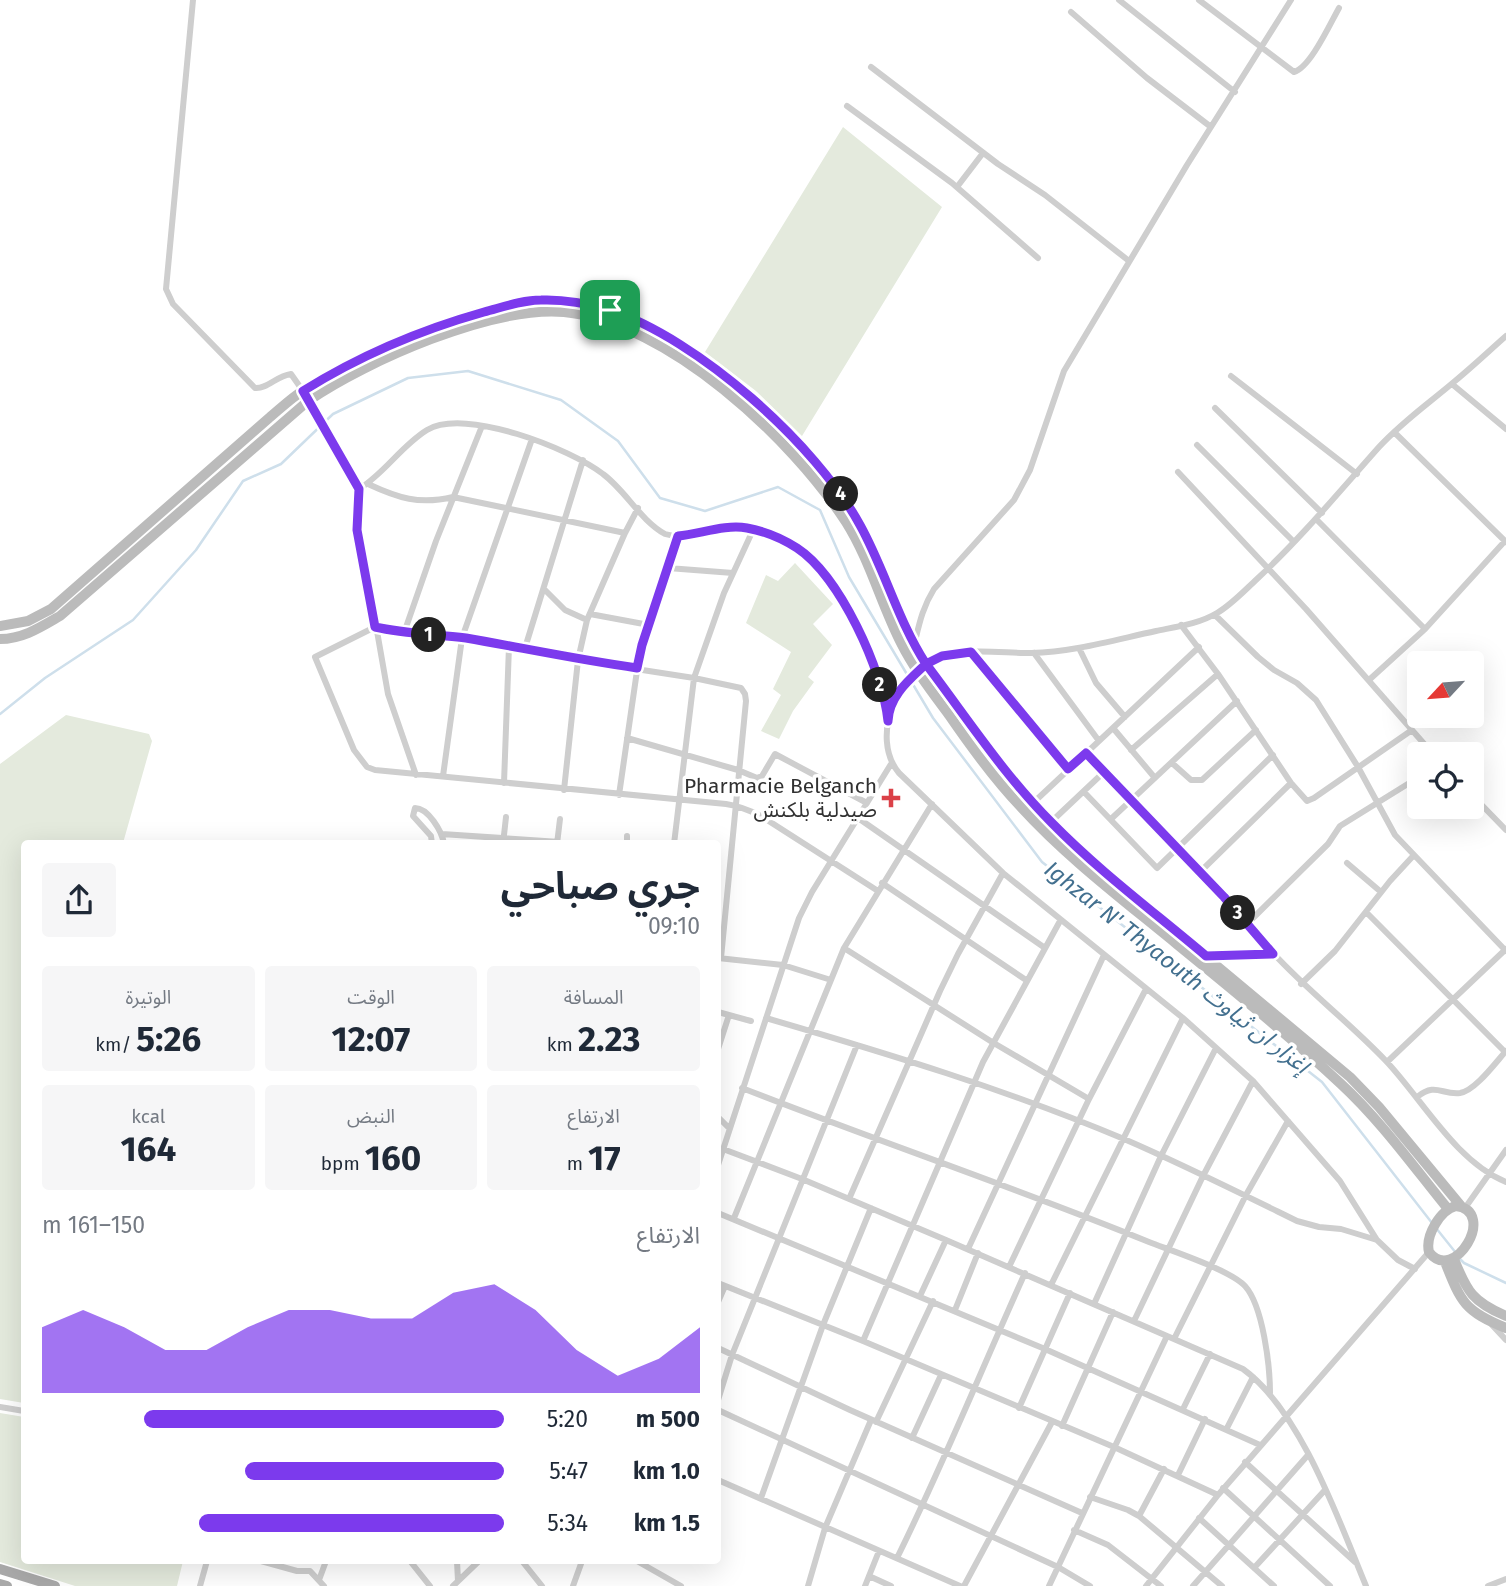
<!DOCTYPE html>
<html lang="ar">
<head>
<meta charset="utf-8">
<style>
  body { margin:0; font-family:"Fira Sans","Noto Sans Arabic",sans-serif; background:#f6f6f7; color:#1f2937; direction:rtl; height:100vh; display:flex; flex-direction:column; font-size:26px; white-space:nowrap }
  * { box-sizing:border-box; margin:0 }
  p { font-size:23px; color:#747a83 }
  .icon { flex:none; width:38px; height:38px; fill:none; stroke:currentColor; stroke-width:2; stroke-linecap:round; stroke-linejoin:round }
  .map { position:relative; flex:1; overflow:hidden; direction:ltr }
  .details { position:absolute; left:21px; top:840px; width:700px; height:724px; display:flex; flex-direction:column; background:#fff; border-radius:7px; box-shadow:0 7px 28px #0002; direction:rtl }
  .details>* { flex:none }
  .needle { width:46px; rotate:244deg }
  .tools { position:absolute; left:1407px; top:651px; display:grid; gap:14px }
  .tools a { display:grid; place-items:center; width:77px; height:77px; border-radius:7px; background:#fff; box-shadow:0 7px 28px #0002; font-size:35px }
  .pin { position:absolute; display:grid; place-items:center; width:60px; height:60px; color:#fff; margin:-30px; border-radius:14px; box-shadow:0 4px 10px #0006 }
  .km { position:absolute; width:35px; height:35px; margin:-18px; border-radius:50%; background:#222; color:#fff; font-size:19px; line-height:35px; text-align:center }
  .round { display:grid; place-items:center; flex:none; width:74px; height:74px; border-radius:7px; background:#f6f6f7 }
  .head { display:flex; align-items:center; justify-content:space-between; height:119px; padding:0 21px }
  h1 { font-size:38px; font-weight:700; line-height:52px }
  .stats { display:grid; grid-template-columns:repeat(3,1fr); gap:10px; height:119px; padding:7px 21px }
  .stats div { display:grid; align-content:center; border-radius:7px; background:#f6f6f7; text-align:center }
  .stats b { font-size:35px; font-weight:700 }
  .stats small { font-size:19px; font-weight:400 }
  .stats p { font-size:19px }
  .chart { height:196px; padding:14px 21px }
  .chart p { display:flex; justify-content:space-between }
  .chart svg { width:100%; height:126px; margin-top:7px; fill:#7c3aed; opacity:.7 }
  ul { padding:0 21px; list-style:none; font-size:23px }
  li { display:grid; grid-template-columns:112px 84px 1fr; align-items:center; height:52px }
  li i { height:18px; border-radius:9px; background:#7c3aed }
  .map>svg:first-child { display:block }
  .green { fill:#e4eadd }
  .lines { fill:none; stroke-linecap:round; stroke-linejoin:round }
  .stream { stroke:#cedfeb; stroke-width:2.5 }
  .street { stroke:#cecece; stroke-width:6 }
  .secondary { stroke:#bbb; stroke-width:10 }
  .primary { stroke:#a9a9a9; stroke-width:10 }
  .route-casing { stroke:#fff; stroke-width:14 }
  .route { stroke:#7c3aed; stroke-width:9 }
  .poi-dot { fill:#db4148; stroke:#fff; stroke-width:2.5 }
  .labels { text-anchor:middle; stroke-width:7; stroke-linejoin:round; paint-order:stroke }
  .poi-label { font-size:21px; fill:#313131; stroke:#fff; text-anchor:end }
  .water-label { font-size:23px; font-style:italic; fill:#43708f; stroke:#fff }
</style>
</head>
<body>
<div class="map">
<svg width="1506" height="1586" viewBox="0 0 1506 1586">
  <rect width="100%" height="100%" fill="#fff"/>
  <path class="green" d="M 843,127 L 942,207 L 802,436 L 756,391 L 705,352 Z
    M 795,563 L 833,604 L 813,624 L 832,645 L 808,677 L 814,682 L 793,711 L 779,739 L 761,731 L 781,695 L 773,689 L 791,652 L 746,623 L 766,575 L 778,581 Z
    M 66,715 L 149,734 L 152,741 L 123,843 L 24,844 L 24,1403 L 0,1399 L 0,764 Z
    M 0,1413 L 24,1417 L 24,1561 L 183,1561 L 177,1586 L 75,1586 L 0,1562 Z"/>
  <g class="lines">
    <path class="stream" d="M 0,714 L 45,678 L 133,620 L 196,550 L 243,481 L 281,464 L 333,414 L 408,378 L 468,371 L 561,400 L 618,441 L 660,498 L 705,511 L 778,487 L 820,510 L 849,577 L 933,718 L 1042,862 L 1322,1082 L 1432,1223
      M 1436,1228 L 1456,1253
      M 1460,1259 L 1464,1263 L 1506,1283"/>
    <path class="street" d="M 193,0 L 166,289 L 173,304 L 255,388 C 268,389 276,376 291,374 L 303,391
      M 1119,0 L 1235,92
      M 1199,0 L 1294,72 C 1310,68 1330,24 1339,8
      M 1071,12 L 1147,78 L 1211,127
      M 871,67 L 998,164 L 1045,195 L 1129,261
      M 847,106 L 952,183 L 1038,258
      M 957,187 L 983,153
      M 1231,376 L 1357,474
      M 1452,384 L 1506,429
      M 308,401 L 359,489
      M 1215,408 L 1322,513
      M 1394,432 L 1506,542
      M 1197,445 L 1294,542
      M 1178,472 L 1306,609 L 1433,754
      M 368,484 C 398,498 419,505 453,497 L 625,533
      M 1316,519 L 1425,629
      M 668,568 L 733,573
      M 544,589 L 565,610 L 587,620
      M 590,614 L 649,625
      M 1215,615 L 1258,657 L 1274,670 L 1297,683 L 1316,700 L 1358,767 L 1395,835 L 1506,951
      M 1181,625 L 1218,674 L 1291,783 L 1307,801 L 1314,798 L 1412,730
      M 404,633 L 436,541 L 482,426
      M 525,648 L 583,460
      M 1079,648 L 1096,683 L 1125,717
      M 971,652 L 1068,770
      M 910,660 C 918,634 919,613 934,589 L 1014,500 L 1030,470 L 1064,371 L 1187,165 L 1291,0
      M 1369,680 L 1425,629 L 1505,541
      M 1113,728 L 1155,778
      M 627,738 L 738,770 L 757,778 L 762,776 L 775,754 L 867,803
      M 1099,741 L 1199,647
      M 1131,750 L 1218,674
      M 1086,753 L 1224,896 L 1274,954
      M 1172,763 L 1191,780 L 1202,780 L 1256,730
      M 416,775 L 388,694 L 374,614 L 362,563 L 357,530 L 359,489 C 385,473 401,446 427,430 C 465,407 571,449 603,474 C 626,491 640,520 665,534 C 691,542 718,525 744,528 C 761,529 785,539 799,549 C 837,577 882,665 887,712
      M 443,776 L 462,638 L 532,439
      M 504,783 L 509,646
      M 564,790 L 578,660 L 587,620 L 625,533 L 638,508
      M 1084,792 L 1157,868 L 1273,755
      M 619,795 L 639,657 L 678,536
      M 1472,795 L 1506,830
      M 1033,803 L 1099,741 L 1034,653
      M 858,818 L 1045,948
      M 1111,819 L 1237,701
      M 1051,822 L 1104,772
      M 442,834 L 589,844
      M 432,844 L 431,836 L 413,816 L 415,808 C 428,808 442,831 444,844
      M 503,844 L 506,817
      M 557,844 L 560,819
      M 627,844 L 627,836
      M 674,844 L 694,678 L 724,593 L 753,530
      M 1347,863 L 1381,892
      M 1200,872 L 1291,783
      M 882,883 L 1026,980
      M 1366,912 L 1505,1052
      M 1247,924 L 1328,844 L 1340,826 L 1419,777
      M 844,948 L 992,1042 L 1089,1099
      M 1206,956 L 1274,954 C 1309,992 1350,1023 1386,1061 C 1422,1099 1456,1162 1506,1182
      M 718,958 L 783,965 L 831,980
      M 721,958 L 746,701 L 745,694 L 741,688 L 694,678 L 578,660 L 525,648 L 462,638 L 404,633 L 375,627 L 315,657 L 354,750 L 367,767 L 375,770 L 726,804 C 739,806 749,810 761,816 L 878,891
      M 1301,984 L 1335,951 L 1390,881 L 1414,855
      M 718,1012 L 751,1021
      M 766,1018 C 886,1053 1008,1090 1124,1139 C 1182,1164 1240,1193 1297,1221 L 1319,1227 L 1341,1229 L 1377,1240
      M 718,1049 L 729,1015
      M 1387,1062 L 1506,949
      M 742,1088 C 877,1141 1014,1187 1149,1242 C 1172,1251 1230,1270 1245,1286 C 1263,1306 1270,1366 1270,1393
      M 1417,1097 C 1436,1082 1441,1095 1460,1093 C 1475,1091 1496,1062 1506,1051
      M 718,1117 L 729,1128
      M 723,1149 L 802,1179 L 946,1240 L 1243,1369 C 1301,1411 1339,1521 1366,1586
      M 718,1165 L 799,918 L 812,892 L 891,764
      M 849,1199 L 940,991 L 958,954 L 1003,873
      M 1465,1208 L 1506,1150
      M 718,1213 L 1045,1349 L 1260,1445
      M 734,1218 L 844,948 L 932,804
      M 968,1249 L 1104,955
      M 1009,1267 L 1089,1099 L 1146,989
      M 1415,1269 L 1398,1260 L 1377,1240 L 1340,1181 L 1253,1081 L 1183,1018 L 1003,873 L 899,773 C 869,737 898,669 941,656 C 970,648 1002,653 1031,653 C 1073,652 1114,640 1156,631 C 1175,627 1199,624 1217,613 C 1231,605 1244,591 1257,579 C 1301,538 1339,492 1379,447 C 1403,421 1428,404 1455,381 C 1472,367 1489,351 1506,336
      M 718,1283 L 863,1341 L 1114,1447 L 1218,1495
      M 1051,1285 L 1183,1018
      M 920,1296 L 946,1240
      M 718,1302 L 725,1286
      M 1094,1304 L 1161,1156 L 1216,1048
      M 955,1310 L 978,1253
      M 1134,1321 L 1203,1176 L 1253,1081
      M 1492,1325 L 1506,1340
      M 1174,1339 L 1246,1195 L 1288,1121
      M 863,1341 L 983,1062 L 1060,921
      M 718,1348 L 850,1410 L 1082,1513
      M 718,1400 L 732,1355 L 857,1045
      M 0,1407 L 24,1411
      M 1019,1408 L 1070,1293
      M 1183,1409 L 1210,1354
      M 718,1410 L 1058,1567 L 1090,1586
      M 876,1422 L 933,1301
      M 1062,1426 L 1113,1312
      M 1227,1428 L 1253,1377
      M 912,1438 L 941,1375
      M 1245,1462 L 1355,1562
      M 1178,1475 L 1205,1419
      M 718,1480 L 960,1586
      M 1223,1488 L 1330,1586
      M 1090,1497 L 1128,1510 L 1139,1516 L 1222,1586
      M 761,1498 L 823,1325 L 871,1208
      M 1139,1516 L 1164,1469
      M 1199,1518 L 1274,1586
      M 1074,1530 L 1108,1545 L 1161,1586
      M 897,1558 C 943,1465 982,1368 1025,1273
      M 261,1561 L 297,1571 L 310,1571 L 324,1586
      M 410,1561 L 430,1586
      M 457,1561 L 458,1581
      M 522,1561 L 542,1586
      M 637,1561 L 681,1586
      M 1254,1568 L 1325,1490
      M 869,1576 L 891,1586
      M 319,1580 L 326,1561
      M 200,1586 L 207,1561
      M 453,1586 L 479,1561
      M 573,1586 L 582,1561
      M 808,1586 L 825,1528 L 871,1420
      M 865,1586 L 879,1551
      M 964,1586 L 1052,1422
      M 1049,1586 L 1167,1336
      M 1146,1586 L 1218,1495 L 1429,1252
      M 1193,1586 L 1308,1455
      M 1488,1586 L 1506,1579"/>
    <path class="secondary" d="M 0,626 L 28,621 L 51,609 L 269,418 C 280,409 291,398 304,390 C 360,352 496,294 564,300 C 658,309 784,413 837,489 C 871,537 886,592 913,643 C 924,665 940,684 954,703 C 994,758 1035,808 1084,855 L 1350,1077 L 1379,1107 L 1461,1206
      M 0,639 C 23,639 41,627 60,616 L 308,401 C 368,360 492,306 564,312 C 668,322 791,438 846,522 C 870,560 881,604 901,643 C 914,669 932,692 949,715 C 971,747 994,779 1021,807 C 1064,854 1113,892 1162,932 C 1222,981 1284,1031 1341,1084 C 1381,1121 1413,1166 1448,1209
      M 1456,1206 C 1498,1211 1454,1285 1429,1252 C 1425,1236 1440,1210 1456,1206 Z
      M 1454,1259 C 1467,1292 1473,1302 1506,1316
      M 1445,1262 C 1461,1302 1464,1311 1506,1328"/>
    <path class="primary" d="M 0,1569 L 55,1586
      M 0,1584 L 7,1586"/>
  </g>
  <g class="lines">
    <defs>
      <path id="route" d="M 610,310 C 587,304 565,299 541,300 C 522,300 503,307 484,312 C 420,330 359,356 303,391 L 359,489 L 357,530 L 375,627 C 406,634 436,634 466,638 C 523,648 580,660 637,668 L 642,645 L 678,536 C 700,534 725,524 747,528 C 764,531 783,539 797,548 C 840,576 883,671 888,721 C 889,696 909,680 926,664 C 967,718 1004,775 1052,823 C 1099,871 1154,912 1206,956 L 1273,954 L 1224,897 L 1086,753 L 1068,769 L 971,652 L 942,656 L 926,664 C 898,621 885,570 860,525 C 816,444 698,339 610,310"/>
    </defs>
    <use href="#route" class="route-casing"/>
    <use href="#route" class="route"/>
  </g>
  <path class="poi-dot" d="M887.5 787.5h7v7h7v7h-7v7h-7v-7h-7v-7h7z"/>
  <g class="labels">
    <g class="poi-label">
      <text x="877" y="793">Pharmacie Belganch<tspan x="877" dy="24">صيدلية بلكنش</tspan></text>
    </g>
    <g class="water-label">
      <text transform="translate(1177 967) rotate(38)" y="8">Ighzar N' Thyaouth إغزار ان ثياوث</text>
    </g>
  </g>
</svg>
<div class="tools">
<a><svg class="needle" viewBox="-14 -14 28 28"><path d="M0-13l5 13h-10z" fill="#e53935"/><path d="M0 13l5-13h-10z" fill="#747a83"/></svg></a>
<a><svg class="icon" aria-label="locate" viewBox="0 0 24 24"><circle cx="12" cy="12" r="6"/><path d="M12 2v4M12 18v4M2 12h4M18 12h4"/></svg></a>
</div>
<div class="pin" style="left:610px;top:310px;background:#1e9e55"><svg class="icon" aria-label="arrive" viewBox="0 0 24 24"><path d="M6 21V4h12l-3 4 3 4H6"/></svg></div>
<b class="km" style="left:429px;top:635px">1</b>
<b class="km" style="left:880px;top:685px">2</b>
<b class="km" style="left:1238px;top:913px">3</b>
<b class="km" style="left:841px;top:494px">4</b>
<section class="details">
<div class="head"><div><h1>جري صباحي</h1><p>09:10</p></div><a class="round"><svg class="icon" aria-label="share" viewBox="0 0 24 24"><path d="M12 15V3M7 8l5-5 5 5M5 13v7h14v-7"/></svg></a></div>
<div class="stats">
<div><p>المسافة</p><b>2.23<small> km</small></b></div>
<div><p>الوقت</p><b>12:07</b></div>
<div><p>الوتيرة</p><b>5:26<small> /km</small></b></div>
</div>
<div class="stats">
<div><p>الارتفاع</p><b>17<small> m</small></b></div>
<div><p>النبض</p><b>160<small> bpm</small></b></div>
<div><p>kcal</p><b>164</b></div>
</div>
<div class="chart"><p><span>الارتفاع</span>150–161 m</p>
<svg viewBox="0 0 160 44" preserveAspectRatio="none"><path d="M0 44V21L10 15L20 21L30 29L40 29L50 21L60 15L70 15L80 18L90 18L100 9L110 6L120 15L130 29L140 38L150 32L160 21V44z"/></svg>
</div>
<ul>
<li><b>500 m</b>5:20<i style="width:78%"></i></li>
<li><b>1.0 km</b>5:47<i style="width:56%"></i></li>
<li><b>1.5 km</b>5:34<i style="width:66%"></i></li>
</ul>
</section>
</div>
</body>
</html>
